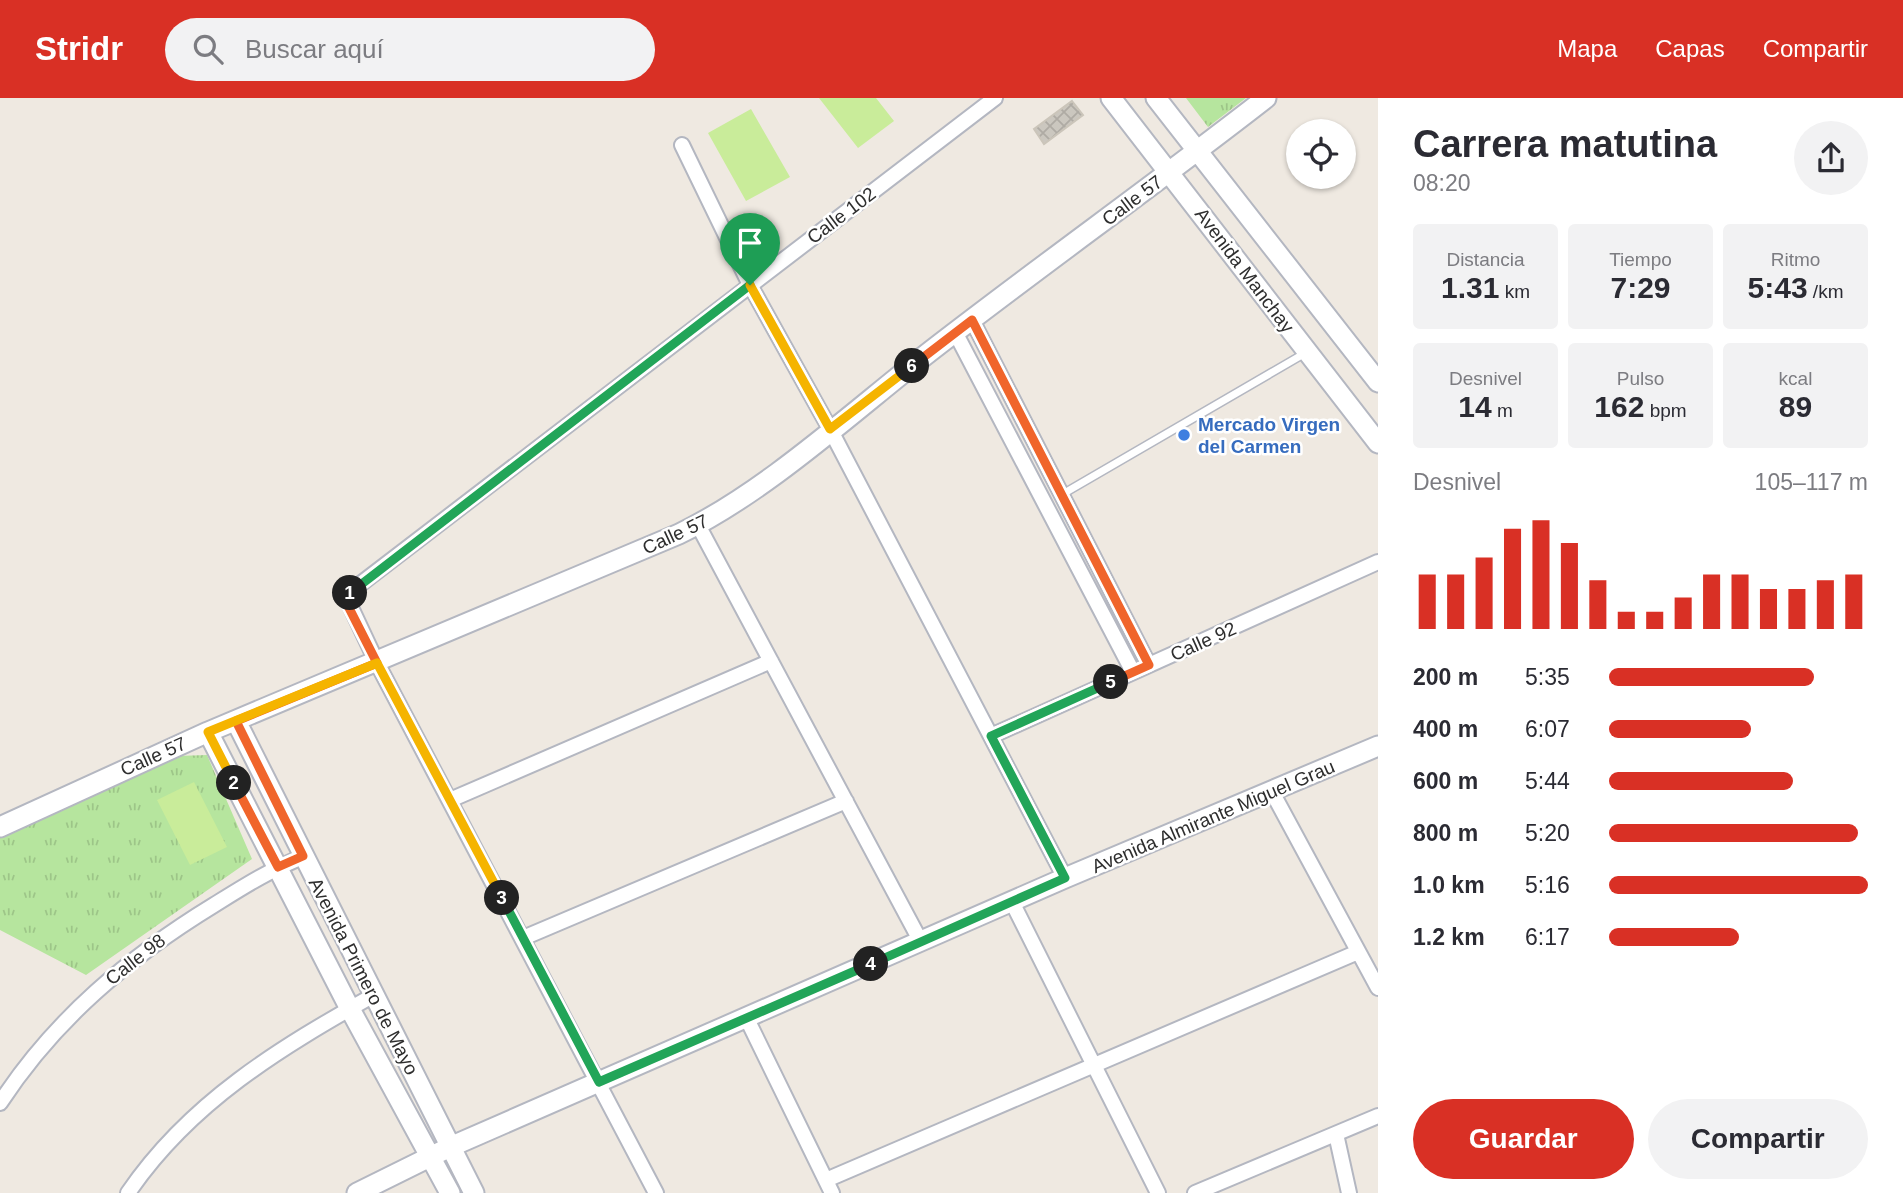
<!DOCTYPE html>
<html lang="es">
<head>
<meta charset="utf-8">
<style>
  body { margin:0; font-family:Helvetica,sans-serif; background:#f2f2f3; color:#2b2b33; height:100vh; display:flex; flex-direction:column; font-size:26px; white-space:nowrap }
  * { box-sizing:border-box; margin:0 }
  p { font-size:23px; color:#7c7c81 }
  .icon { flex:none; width:38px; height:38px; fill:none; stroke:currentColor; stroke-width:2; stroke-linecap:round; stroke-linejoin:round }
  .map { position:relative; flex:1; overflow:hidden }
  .side { display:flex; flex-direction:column; background:#fff; width:525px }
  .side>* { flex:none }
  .tools { position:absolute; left:1286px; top:21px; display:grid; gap:14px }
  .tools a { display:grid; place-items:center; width:70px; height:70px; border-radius:50%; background:#fff; box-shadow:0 2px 5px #0004; font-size:35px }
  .pin { position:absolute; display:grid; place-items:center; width:60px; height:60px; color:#fff; margin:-72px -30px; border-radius:50% 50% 50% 0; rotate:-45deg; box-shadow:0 0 7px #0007 }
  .pin .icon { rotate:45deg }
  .km { position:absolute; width:35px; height:35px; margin:-18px; border-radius:50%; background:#222; color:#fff; font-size:19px; line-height:35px; text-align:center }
  .round { display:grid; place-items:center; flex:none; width:74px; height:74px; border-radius:37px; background:#f2f2f3 }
  .headline { display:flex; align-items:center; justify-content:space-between; height:119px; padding:0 35px }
  h1 { font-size:38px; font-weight:700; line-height:52px }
  .figures { display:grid; grid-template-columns:repeat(3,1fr); gap:10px; height:119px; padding:7px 35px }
  .figures div { display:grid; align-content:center; border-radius:7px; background:#f2f2f3; text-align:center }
  .figures b { font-size:30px; font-weight:700 }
  .figures small { font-size:19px; font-weight:400 }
  .figures p { font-size:19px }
  .chart { height:196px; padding:14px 35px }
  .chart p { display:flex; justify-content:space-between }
  .chart svg { width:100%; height:126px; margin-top:7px; stroke:#d93025; stroke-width:6 }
  .action { display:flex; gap:14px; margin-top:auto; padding:14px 35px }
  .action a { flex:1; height:80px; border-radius:42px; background:#d93025; color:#fff; font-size:28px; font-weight:700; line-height:80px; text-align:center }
  .action a+a { background:#f2f2f3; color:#2b2b33 }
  ul { padding:0 35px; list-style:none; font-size:23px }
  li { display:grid; grid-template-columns:112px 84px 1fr; align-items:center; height:52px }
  li i { height:18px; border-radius:9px; background:#d93025 }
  header { display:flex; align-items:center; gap:42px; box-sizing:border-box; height:98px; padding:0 35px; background:#d93025; color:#fff }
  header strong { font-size:33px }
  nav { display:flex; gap:38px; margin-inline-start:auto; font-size:24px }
  .search { width:490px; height:63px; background:#f2f2f3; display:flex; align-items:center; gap:18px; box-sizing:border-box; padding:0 24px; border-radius:38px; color:#7c7c81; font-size:26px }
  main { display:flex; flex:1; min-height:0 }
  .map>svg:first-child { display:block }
  .park { fill:url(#park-tufts) }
  .pitch { fill:#c9ec9a }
  .building { fill:url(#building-cross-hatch); stroke:#cbc5ba; stroke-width:2 }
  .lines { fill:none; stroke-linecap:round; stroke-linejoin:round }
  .lane-casing { stroke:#b4b7c1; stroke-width:10 }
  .street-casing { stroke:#b4b7c1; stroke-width:18 }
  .secondary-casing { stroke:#b4b7c1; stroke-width:23 }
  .lane { stroke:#fff; stroke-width:7 }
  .street { stroke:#fff; stroke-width:14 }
  .secondary { stroke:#fff; stroke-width:19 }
  .split-1-casing { stroke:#fff; stroke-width:14 }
  .split-2-casing { stroke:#fff; stroke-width:14 }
  .split-3-casing { stroke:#fff; stroke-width:14 }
  .split-4-casing { stroke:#fff; stroke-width:14 }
  .split-5-casing { stroke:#fff; stroke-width:14 }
  .split-6-casing { stroke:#fff; stroke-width:14 }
  .split-7-casing { stroke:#fff; stroke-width:14 }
  .split-1 { stroke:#22a559; stroke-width:9 }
  .split-2 { stroke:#f0652b; stroke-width:9 }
  .split-3 { stroke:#f5b400; stroke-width:9 }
  .split-4 { stroke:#22a559; stroke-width:9 }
  .split-5 { stroke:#22a559; stroke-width:9 }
  .split-6 { stroke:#f0652b; stroke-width:9 }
  .split-7 { stroke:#f5b400; stroke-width:9 }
  .shop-dot { fill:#3f7fe0; stroke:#fff; stroke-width:2.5 }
  .labels { text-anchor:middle; stroke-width:5; stroke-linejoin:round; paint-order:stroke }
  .street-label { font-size:19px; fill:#2e2e2e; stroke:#fff }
  .shop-label { font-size:19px; font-weight:bold; fill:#366cbe; stroke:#fff; text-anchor:start }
</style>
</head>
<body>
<header>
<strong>Stridr</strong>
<div class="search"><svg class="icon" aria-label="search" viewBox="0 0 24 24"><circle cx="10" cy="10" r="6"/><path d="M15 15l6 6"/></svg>Buscar aquí</div>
<nav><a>Mapa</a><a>Capas</a><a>Compartir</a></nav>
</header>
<main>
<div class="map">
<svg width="1378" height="1095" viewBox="0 0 1378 1095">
  <defs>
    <pattern id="park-tufts" width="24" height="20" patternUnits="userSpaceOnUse" patternTransform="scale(1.75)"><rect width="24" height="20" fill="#b6e59e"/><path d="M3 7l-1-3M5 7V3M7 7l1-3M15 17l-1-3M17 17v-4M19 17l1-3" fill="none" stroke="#9dc588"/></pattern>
    <pattern id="building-cross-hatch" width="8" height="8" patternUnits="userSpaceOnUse" patternTransform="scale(1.75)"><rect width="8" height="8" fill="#cbc7bf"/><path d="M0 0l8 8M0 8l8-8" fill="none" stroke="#afaba4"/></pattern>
  </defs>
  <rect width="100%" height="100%" fill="#efe9e1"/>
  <path class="park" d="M 1186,0 L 1246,0 L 1208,29 Z
    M 207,657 L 252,761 L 86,877 L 0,832 L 0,738 L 177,658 Z"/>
  <path class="pitch" d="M 819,0 L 876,0 L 894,23 L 858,50 Z
    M 751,11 L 790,79 L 746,103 L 708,35 Z
    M 194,684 L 227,749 L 190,767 L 157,702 Z"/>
  <path class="building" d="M 1072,3 L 1083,17 L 1044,46 L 1034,31 Z"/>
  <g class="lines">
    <defs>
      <path id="lane" d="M 1061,397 L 1307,254"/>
      <path id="street" d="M 682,47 L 750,187 L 830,331 L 1065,780
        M 972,222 L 1149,567
        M 955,234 L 1133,574
        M 698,427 L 921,844
        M 991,638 L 1378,464
        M 1271,692 L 1378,890
        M 450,702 L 771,563
        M 1012,804 L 1158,1095
        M 523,840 L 846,703
        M 747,921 L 832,1095
        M 0,1005 C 55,921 129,859 214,807 C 243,789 271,771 303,759
        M 1336,1036 L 1349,1095
        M 826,1082 L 1358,854
        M 128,1095 C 190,1004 280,950 374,897
        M 656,1095 L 377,565 L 347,501 L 350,494 L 995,0
        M 1195,1095 L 1378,1018"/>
      <path id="secondary" d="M 1111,0 L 1378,345
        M 1156,0 L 1378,284
        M 236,623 L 474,1095
        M 208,634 L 350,911 L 450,1095
        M 0,729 L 208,634 L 679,436 C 764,395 848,318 923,259 C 1036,171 1153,88 1266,0
        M 357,1095 L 450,1049 L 1065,780 L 1378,648"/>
    </defs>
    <use href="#lane" class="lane-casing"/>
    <use href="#street" class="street-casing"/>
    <use href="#secondary" class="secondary-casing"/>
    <use href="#lane" class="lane"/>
    <use href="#street" class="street"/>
    <use href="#secondary" class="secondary"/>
  </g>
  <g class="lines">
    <defs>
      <path id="split-1" d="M 350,495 L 750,187"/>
      <path id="split-2" d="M 234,685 L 278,769 L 303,758 L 236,623 L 377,565 L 348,508 L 350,495"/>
      <path id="split-3" d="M 234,685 L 208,634 L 377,565 L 502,800"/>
      <path id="split-4" d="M 502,800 L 599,984 L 871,866"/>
      <path id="split-5" d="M 871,866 L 1065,780 L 991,638 L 1111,584"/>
      <path id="split-6" d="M 912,268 L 972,222 L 1149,567 L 1111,584"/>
      <path id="split-7" d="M 750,187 L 830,331 L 912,268"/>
    </defs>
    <use href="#split-1" class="split-1-casing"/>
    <use href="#split-2" class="split-2-casing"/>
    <use href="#split-3" class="split-3-casing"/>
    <use href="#split-4" class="split-4-casing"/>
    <use href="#split-5" class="split-5-casing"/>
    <use href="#split-6" class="split-6-casing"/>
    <use href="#split-7" class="split-7-casing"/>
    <use href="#split-1" class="split-1"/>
    <use href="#split-2" class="split-2"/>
    <use href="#split-3" class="split-3"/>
    <use href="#split-4" class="split-4"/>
    <use href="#split-5" class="split-5"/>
    <use href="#split-6" class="split-6"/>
    <use href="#split-7" class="split-7"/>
  </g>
  <circle class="shop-dot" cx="1184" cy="337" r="7"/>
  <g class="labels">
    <g class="street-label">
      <text transform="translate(1132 102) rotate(-37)" y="7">Calle 57</text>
      <text transform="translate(841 117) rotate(-37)" y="7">Calle 102</text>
      <text transform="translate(1245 172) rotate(53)" y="7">Avenida Manchay</text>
      <text transform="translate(675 436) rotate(-25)" y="7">Calle 57</text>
      <text transform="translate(1203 543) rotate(-24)" y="7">Calle 92</text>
      <text transform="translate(153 658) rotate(-24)" y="7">Calle 57</text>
      <text transform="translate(1213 718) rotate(-23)" y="7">Avenida Almirante Miguel Grau</text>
      <text transform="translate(135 861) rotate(-38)" y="7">Calle 98</text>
      <text transform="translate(364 878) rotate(63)" y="7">Avenida Primero de Mayo</text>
    </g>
    <g class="shop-label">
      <text x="1198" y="333">Mercado Virgen<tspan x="1198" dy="22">del Carmen</tspan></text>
    </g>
  </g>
</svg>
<div class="tools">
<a><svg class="icon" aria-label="locate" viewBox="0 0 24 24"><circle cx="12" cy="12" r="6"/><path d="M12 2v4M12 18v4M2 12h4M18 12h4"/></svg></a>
</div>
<div class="pin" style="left:750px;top:187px;background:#1e9e55"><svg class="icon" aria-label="arrive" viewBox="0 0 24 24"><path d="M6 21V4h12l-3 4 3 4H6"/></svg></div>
<b class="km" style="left:350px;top:495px">1</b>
<b class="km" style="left:234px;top:685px">2</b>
<b class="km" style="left:502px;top:800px">3</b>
<b class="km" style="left:871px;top:866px">4</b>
<b class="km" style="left:1111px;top:584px">5</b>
<b class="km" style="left:912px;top:268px">6</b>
</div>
<section class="side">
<div class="headline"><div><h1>Carrera matutina</h1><p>08:20</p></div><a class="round"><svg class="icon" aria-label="share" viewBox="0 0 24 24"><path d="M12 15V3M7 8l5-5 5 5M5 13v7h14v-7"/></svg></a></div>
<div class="figures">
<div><p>Distancia</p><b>1.31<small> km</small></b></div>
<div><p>Tiempo</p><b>7:29</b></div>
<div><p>Ritmo</p><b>5:43<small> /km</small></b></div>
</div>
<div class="figures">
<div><p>Desnivel</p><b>14<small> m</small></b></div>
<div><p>Pulso</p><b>162<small> bpm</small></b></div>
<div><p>kcal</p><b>89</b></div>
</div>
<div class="chart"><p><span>Desnivel</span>105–117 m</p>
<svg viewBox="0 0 160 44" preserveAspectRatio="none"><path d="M5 44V25M15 44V25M25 44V19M35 44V9M45 44V6M55 44V14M65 44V27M75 44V38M85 44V38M95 44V33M105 44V25M115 44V25M125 44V30M135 44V30M145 44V27M155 44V25"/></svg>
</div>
<ul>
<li><b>200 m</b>5:35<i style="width:79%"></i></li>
<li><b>400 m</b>6:07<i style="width:55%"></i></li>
<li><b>600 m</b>5:44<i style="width:71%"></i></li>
<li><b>800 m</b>5:20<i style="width:96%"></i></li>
<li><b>1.0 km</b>5:16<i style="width:100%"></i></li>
<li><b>1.2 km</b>6:17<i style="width:50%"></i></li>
</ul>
<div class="action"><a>Guardar</a><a>Compartir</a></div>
</section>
</main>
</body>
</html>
